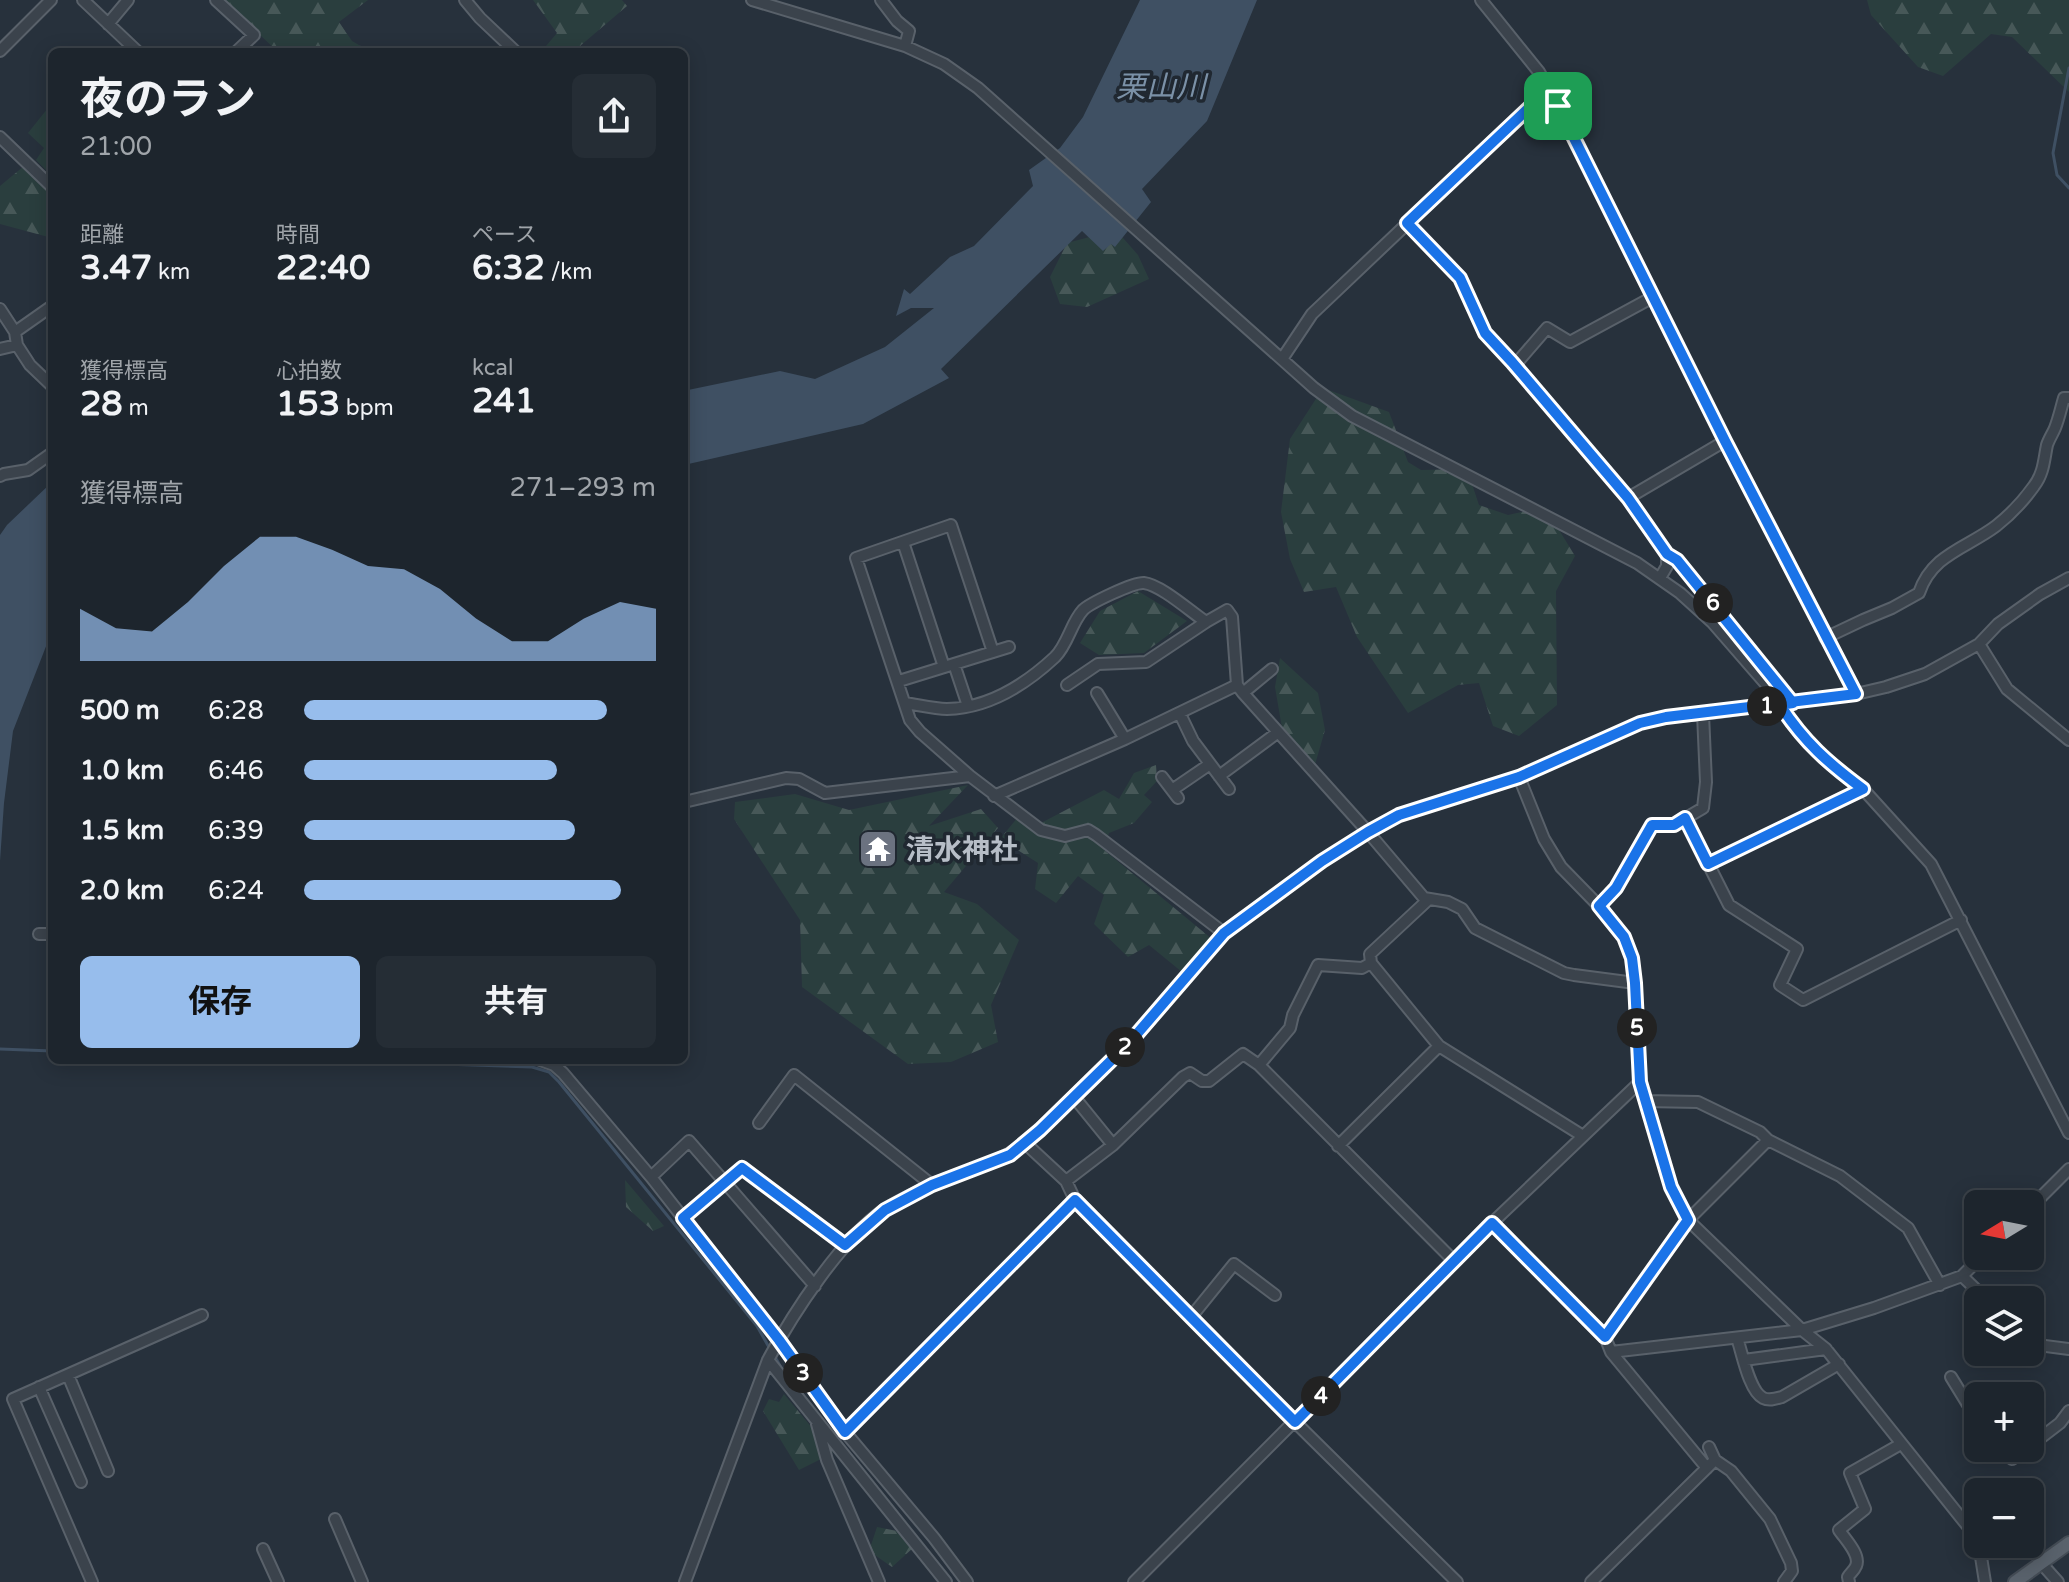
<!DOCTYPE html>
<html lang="ja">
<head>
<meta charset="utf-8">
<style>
  body { margin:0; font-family:"Varela Round","Noto Sans JP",sans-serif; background:#252d35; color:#f1f3f6; height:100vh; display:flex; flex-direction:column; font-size:30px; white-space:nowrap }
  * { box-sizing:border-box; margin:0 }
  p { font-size:26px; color:#a0a5aa }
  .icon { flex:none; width:44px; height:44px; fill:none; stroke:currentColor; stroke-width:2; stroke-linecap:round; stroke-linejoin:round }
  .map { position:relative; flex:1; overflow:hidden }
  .drawer { position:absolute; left:48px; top:48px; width:640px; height:1016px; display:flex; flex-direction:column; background:#1d252d; border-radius:12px; box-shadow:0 4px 20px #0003,0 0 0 2px #3b4249 }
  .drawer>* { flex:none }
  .needle { width:52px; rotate:260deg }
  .fabs { position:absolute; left:1964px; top:1190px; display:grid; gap:16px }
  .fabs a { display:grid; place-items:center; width:80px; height:80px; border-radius:12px; background:#1d252d; box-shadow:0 4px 20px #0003,0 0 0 2px #3b4249; font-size:40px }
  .pin { position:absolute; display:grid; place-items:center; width:68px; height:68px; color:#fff; margin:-34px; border-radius:16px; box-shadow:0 4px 12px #0006 }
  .km { position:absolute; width:40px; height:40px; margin:-20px; border-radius:50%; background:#222; color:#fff; font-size:22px; line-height:40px; text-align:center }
  .round { display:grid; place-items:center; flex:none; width:84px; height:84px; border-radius:12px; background:#252d35 }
  .summary { display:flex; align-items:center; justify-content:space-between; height:136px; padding:0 32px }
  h1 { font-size:44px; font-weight:700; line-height:60px }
  .stats { display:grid; grid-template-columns:repeat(3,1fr); gap:12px; height:136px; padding:8px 32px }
  .stats div { display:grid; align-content:center }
  .stats b { font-size:34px; font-weight:700 }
  .stats small { font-size:22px; font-weight:400 }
  .stats p { font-size:22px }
  .chart { height:224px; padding:16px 32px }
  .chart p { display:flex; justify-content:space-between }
  .chart svg { width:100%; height:144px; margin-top:8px; fill:#97bdec; opacity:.7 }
  .action { display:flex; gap:16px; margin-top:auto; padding:16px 32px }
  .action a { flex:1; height:92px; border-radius:12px; background:#97bdec; color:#111; font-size:32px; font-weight:700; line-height:92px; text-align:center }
  .action a+a { background:#252d35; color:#f1f3f6 }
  ul { padding:0 32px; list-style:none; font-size:26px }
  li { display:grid; grid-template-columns:128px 96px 1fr; align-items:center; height:60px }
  li i { height:20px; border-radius:10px; background:#97bdec }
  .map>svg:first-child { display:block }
  .forest { fill:url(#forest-firs) }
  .water { fill:#3f5063 }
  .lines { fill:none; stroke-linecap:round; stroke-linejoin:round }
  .stream { stroke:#3f5063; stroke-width:3 }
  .minor-casing { stroke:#59616a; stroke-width:14 }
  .major-casing { stroke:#444c55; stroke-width:16 }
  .minor { stroke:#3b434c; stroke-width:10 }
  .major { stroke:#59626c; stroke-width:12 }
  .route-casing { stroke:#fff; stroke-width:16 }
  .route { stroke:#1a73e8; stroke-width:10 }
  .labels { text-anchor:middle; stroke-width:7; stroke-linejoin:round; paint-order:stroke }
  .poi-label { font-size:28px; font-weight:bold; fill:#b7bec7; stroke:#202831; text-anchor:start }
  .water-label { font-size:30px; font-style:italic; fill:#7b91a7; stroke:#202831 }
</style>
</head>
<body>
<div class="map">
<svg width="2069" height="1582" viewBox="0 0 2069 1582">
  <defs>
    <pattern id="forest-firs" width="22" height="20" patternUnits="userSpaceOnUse" patternTransform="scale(2)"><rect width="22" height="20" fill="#2a3e3e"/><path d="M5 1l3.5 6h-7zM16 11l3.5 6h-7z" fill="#475858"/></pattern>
  </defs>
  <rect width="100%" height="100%" fill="#27313c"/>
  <path class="forest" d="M 223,0 L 368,0 L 339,22 L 352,41 L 371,52 L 278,52 Z
    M 622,0 L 627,6 L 573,52 L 541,52 L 557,33 L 533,0 Z
    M 1867,0 L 2069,0 L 2069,92 L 2012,37 L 1991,34 L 1943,76 L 1918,67 L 1871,15 Z
    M 52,103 L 52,176 L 36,160 L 44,148 L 28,133 Z
    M 24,166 L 52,195 L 52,238 L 0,224 L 0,186 Z
    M 1116,230 L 1138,255 L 1149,279 L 1087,307 L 1060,304 L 1050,277 L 1067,243 Z
    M 1323,388 L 1389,412 L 1408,462 L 1421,470 L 1467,469 L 1479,505 L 1508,515 L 1545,507 L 1575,556 L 1556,591 L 1557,705 L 1519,736 L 1493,726 L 1479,683 L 1458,685 L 1408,713 L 1357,637 L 1336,587 L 1304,592 L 1290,559 L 1281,512 L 1290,439 Z
    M 1138,591 L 1187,621 L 1144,653 L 1099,655 L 1080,643 L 1100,611 Z
    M 1280,658 L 1318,693 L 1325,730 L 1314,768 L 1282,728 L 1275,687 Z
    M 1156,765 L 1157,781 L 1144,795 L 1152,802 L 1134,823 L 1109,833 L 1104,850 L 1212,939 L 1182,972 L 1149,945 L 1128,957 L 1094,924 L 1104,895 L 1078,876 L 1056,903 L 1035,889 L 1038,863 L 1000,839 L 1018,817 L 1041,823 L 1104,790 L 1119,799 L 1134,773 Z
    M 968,785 L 929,826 L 981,809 L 998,828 L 944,892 L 977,904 L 1019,940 L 991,1005 L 998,1042 L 951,1062 L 908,1064 L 802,987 L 800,920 L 734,819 L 735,802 L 795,794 L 849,810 Z
    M 625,1180 L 664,1226 L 653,1231 L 626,1207 Z
    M 784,1394 L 833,1453 L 799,1470 L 763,1411 L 769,1399 L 779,1402 Z
    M 877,1527 L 897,1531 L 913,1548 L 892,1567 L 869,1551 Z"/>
  <path class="water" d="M 1140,0 L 1257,0 L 1207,121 L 1142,189 L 1151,202 L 1115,247 L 1111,244 L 1103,251 L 1082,231 L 941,369 L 949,378 L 863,424 L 684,465 L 684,395 L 688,390 L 780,371 L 815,379 L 885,347 L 934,308 L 911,308 L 896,316 L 904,289 L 910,294 L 950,257 L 974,246 L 1033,186 L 1029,170 L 1060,148 L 1083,117 Z
    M 52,482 L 52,631 L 13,731 L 4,803 L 0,861 L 0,535 L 7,525 Z"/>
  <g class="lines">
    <path class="stream" d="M 2069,68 L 2053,153 L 2057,175 L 2069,188
      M 0,1049 L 52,1051
      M 323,1060 L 532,1067 L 549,1072 L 559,1082 L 757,1326 L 770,1349
      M 774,1355 L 783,1371 L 837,1438"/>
    <defs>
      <path id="minor" d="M 83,0 L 138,52
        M 216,0 L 254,35 L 236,52
        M 465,0 L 480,18 L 516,52
        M 752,0 L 905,46 L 944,64 L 978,88 L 1314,388 L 1352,416 L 1637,563 L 1680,593 L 1712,622 L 1765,683 L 1794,726 L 1806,740 L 1823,758 L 1863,789 L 1931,864 L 2069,1133
        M 881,0 L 897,21 L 909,31 L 905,46
        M 1481,0 L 1539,72 L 1558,106 L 1725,441 L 1856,694
        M 108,24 L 128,0
        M 0,51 L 51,0
        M 0,137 L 52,187
        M 1407,223 L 1460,278 L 1485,333 L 1512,362 L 1628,498 L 1667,554 L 1677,560 L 1793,703
        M 0,309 L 15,332 L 17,345 L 30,365 L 52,386
        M 15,332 L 52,306
        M 0,349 L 17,345
        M 1282,359 L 1312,314 L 1549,89
        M 1515,365 L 1547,328 L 1570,342 L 1653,297
        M 0,476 L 4,474 L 28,470 L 52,453
        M 1628,498 L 1725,441
        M 903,542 L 944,667
        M 1660,578 L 1667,566 L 1667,554
        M 1825,638 L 1863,620 L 1892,608 L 1919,593 C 1932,554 1967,548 1996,526 C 2010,515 2024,500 2034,486 C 2044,473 2044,459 2047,445 C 2049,439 2053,433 2055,428 C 2059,418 2061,408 2064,398 L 2069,398
        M 1979,644 L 2007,689 L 2069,740
        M 993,652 L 951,525 L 856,558 L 910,720 L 920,732 L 970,776 L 1041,830 L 1065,836 L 1088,830 L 1096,835 L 1224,933
        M 954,664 L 968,706
        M 899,681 L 1009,647
        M 1067,685 L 1098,664 L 1146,662 L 1206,622 L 1227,610 L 1232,617 L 1237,685 L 1243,693 L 1368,832 L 1424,898 L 1448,902 L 1462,909 L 1475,928 L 1564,973 L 1574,975 L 1635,983
        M 1097,693 L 1125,739
        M 1243,693 L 1272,669
        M 905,703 C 919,705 934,709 947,709 C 988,708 1026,684 1055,657 C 1068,644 1071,623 1083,610 C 1090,603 1134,582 1144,583 C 1161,585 1191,612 1206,622
        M 1180,714 L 1193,741 L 1229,789
        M 1219,776 L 1277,733
        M 1162,777 L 1178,798
        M 1519,777 L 1544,839 L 1561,867 L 1599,906 L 1624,937 L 1632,958 L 1635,983 L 1640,1082 L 1671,1187 L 1688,1220 L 1802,1330 L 1826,1349 L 1970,1529 L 1981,1557 L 1985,1582
        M 1172,790 L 1210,764
        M 994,796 L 1125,739 L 1237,685
        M 684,802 L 786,778 L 799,779 L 825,793 L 970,776
        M 1685,818 L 1729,905 L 1797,949 L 1780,985 L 1803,1000 L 1961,920
        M 1708,864 L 1863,789
        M 1599,906 L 1616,888 L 1652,825 L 1674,825 L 1703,808 L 1706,782 L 1703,714
        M 39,934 L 52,934
        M 1439,1046 L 1583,1136
        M 540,1060 L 554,1065 L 563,1073 L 651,1177 L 779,1340 L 845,1432 L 934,1538 L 967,1582
        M 1259,1065 L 1290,1028 L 1293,1015 L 1318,965 L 1362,968 L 1371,963
        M 1074,1097 L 1113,1145
        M 1645,1101 L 1698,1102 L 1760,1132 L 1768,1140 L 1840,1176 L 1908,1228 L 1940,1285
        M 759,1123 L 794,1075 L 932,1185
        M 1025,1143 L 1066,1181 L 1075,1200 L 1295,1422 L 1457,1582
        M 1338,1146 L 1439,1046 L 1371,963 L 1370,954 L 1429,899
        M 651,1177 L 689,1141 L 815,1286
        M 1066,1181 L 1113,1145 L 1183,1077 L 1190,1073 L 1202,1081 L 1209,1081 L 1243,1054 L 1259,1065 L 1454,1261
        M 2030,1208 L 2069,1169
        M 683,1218 L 742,1168 L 845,1245
        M 1492,1223 L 1605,1337 L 1611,1352 L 1707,1468
        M 1962,1276 L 1987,1300
        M 1191,1317 L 1234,1264 L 1275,1295
        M 1605,1337 L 1688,1220 L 1768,1140
        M 1737,1338 C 1742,1352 1749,1391 1763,1398 C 1769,1401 1775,1399 1782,1397 L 1839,1364
        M 2030,1344 L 2069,1349
        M 1611,1352 L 1802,1330 L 1874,1308 L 1962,1276 L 1982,1256
        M 768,1360 L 946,1582
        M 1744,1360 L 1826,1349
        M 68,1375 L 108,1471
        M 1951,1377 L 1978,1421
        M 39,1387 L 81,1482
        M 817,1424 L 827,1460 L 879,1582
        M 845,1432 L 1075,1200
        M 2030,1446 L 2060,1423 L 2069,1411
        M 1709,1447 L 1715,1460 L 1731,1471 L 1770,1519 L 1791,1563 L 1792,1571 L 1784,1582
        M 2002,1448 L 2012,1459 L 2027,1448
        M 335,1519 L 362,1582
        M 263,1549 L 278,1582
        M 2041,1563 L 2058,1582
        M 92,1582 L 13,1399 L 202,1315
        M 685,1582 L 768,1360 C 793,1313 842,1238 885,1209 C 899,1200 915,1193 929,1186 C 961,1171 997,1165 1025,1143 L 1130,1042 L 1224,933 L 1322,861 L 1368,832 L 1399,815 L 1519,777 L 1640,723 L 1666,717 L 1703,714 L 1856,694 L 1886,687 L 1925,674 L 1979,644 L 1998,624 L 2040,594 L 2069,578
        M 1134,1582 L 1492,1223 L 1640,1082
        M 1591,1582 L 1715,1460
        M 1849,1582 L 1848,1577 C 1850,1573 1854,1571 1856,1566 C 1861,1555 1845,1539 1839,1530 L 1865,1509 L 1850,1473 L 1901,1444"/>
      <path id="major" d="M 2015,1582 L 2069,1543"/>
    </defs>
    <use href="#minor" class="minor-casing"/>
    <use href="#major" class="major-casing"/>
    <use href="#minor" class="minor"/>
    <use href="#major" class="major"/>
  </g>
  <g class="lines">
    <defs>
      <path id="route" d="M 1558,106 L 1725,441 L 1856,694 L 1666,717 L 1640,723 L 1519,777 L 1399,815 L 1368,832 L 1322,861 L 1224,933 L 1130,1042 L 1040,1130 L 1010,1155 L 932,1185 L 885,1210 L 845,1245 L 742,1168 L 683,1218 L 779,1340 L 845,1432 L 1075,1200 L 1295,1422 L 1492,1223 L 1605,1337 L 1688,1220 L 1671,1187 L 1640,1082 L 1635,983 L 1632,958 L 1624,937 L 1599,906 L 1616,888 L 1652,825 L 1674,825 L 1685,818 L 1708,864 L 1863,789 C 1828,763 1804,742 1780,705 L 1793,703 L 1677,560 L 1667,554 L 1628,498 L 1512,362 L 1485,333 L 1460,278 L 1407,223 L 1549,89 L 1558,106"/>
    </defs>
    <use href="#route" class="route-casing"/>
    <use href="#route" class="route"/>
  </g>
  <defs>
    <symbol id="temple-square" viewBox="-11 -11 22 22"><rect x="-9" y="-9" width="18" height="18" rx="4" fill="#6b7280" stroke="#202831"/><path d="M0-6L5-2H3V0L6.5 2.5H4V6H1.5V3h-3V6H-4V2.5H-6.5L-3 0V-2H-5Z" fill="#fff"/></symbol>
  </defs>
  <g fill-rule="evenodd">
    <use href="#temple-square" x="856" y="827" width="44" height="44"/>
  </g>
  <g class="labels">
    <g class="poi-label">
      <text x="906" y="859">清水神社</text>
    </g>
    <g class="water-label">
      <text x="1161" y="97">栗山川</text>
    </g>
  </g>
</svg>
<div class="fabs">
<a><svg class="needle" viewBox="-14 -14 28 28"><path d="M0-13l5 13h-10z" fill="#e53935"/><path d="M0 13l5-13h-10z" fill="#a0a5aa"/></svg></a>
<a><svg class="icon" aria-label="layers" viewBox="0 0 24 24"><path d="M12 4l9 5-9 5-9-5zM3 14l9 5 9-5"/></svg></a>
<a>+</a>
<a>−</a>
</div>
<div class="pin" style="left:1558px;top:106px;background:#1e9e55"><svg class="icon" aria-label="arrive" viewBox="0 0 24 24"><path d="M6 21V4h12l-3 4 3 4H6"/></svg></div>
<b class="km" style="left:1767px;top:706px">1</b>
<b class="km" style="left:1125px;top:1047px">2</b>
<b class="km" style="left:803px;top:1373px">3</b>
<b class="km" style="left:1321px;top:1396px">4</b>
<b class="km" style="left:1637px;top:1028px">5</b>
<b class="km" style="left:1713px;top:603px">6</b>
<section class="drawer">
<div class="summary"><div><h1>夜のラン</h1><p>21:00</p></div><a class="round"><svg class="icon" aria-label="share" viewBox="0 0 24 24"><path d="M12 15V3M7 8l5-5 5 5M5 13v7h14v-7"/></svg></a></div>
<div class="stats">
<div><p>距離</p><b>3.47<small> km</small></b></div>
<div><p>時間</p><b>22:40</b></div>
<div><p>ペース</p><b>6:32<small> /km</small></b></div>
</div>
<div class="stats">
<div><p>獲得標高</p><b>28<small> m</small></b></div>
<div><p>心拍数</p><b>153<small> bpm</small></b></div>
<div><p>kcal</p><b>241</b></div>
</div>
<div class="chart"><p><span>獲得標高</span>271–293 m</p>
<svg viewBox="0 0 160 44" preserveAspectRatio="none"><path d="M0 44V28L10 34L20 35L30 26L40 15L50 6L60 6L70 10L80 15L90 16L100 22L110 31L120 38L130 38L140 31L150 26L160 28V44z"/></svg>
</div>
<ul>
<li><b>500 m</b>6:28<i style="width:86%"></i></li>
<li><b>1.0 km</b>6:46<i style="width:72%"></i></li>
<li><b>1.5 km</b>6:39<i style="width:77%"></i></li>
<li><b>2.0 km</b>6:24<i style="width:90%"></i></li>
</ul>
<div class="action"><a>保存</a><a>共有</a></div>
</section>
</div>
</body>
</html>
